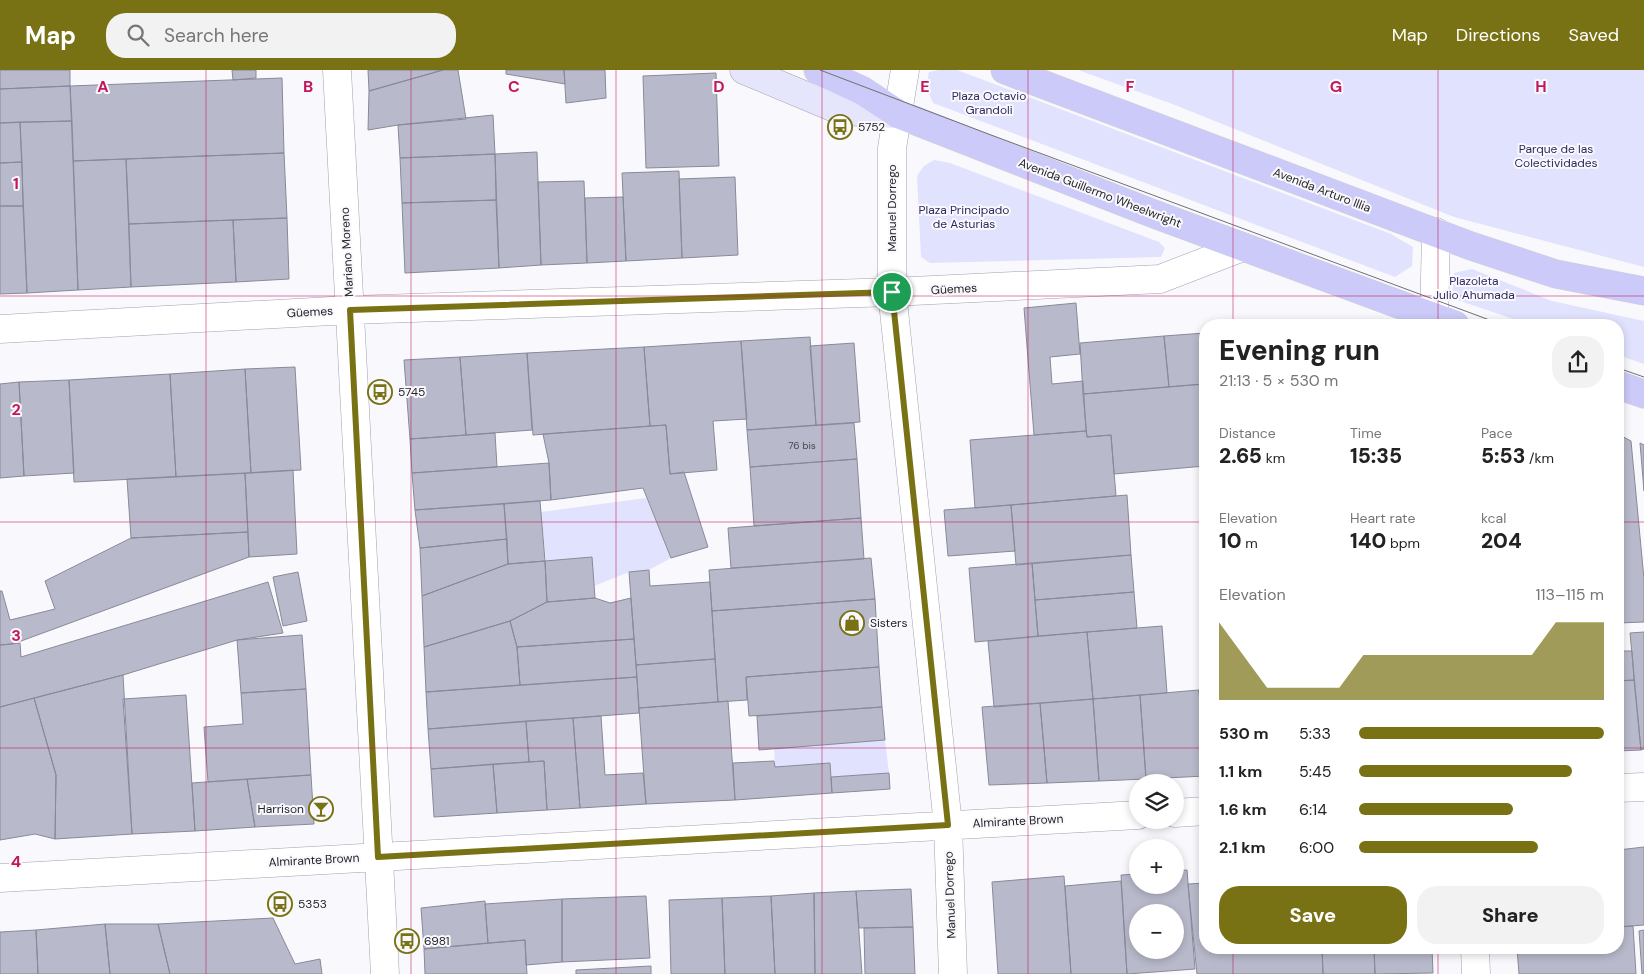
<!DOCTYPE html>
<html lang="en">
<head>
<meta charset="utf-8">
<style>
  body { margin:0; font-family:"DM Sans",sans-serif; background:#f2f2f2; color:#222; height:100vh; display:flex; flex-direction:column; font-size:19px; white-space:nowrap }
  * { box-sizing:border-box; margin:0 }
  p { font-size:16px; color:#767676 }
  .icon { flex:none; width:28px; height:28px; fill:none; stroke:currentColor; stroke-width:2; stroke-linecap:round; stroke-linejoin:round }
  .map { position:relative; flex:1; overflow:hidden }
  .panel { position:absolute; left:1199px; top:249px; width:425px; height:635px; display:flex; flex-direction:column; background:#fff; border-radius:20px; box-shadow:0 2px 8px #0003 }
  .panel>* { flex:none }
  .fabs { position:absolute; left:1129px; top:704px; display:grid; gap:10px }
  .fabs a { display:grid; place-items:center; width:55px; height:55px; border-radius:50%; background:#fff; box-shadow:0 2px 8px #0003; font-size:25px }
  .pin { position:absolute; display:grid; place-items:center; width:42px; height:42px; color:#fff; margin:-21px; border:2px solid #fff; border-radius:50%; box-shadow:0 1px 5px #0007 }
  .round { display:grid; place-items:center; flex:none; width:52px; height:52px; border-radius:20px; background:#f2f2f2 }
  .head { display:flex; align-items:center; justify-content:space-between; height:85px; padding:0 20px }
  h1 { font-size:28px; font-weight:800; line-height:38px }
  .figures { display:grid; grid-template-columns:repeat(3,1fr); gap:8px; height:85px; padding:5px 20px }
  .figures div { display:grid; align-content:center }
  .figures b { font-size:21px; font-weight:800 }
  .figures small { font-size:14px; font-weight:400 }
  .figures p { font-size:14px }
  .chart { height:140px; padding:10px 20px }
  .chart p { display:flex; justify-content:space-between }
  .chart svg { width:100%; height:90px; margin-top:5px; fill:#797214; opacity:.7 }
  .primary-button { display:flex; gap:10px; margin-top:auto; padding:10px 20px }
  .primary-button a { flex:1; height:58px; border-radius:20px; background:#797214; color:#fff; font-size:20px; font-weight:800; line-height:58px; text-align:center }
  .primary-button a+a { background:#f2f2f2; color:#222 }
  ul { padding:0 20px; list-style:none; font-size:16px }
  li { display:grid; grid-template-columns:80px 60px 1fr; align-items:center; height:38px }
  li i { height:12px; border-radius:6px; background:#797214 }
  header { display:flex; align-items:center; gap:30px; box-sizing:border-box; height:70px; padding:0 25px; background:#797214; color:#fff }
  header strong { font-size:24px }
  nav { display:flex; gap:28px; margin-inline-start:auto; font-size:18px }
  .search { width:350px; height:45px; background:#f2f2f2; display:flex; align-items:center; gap:12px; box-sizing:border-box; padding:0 18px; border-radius:20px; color:#767676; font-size:19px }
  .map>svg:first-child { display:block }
  .green { fill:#e1e2fd }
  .building { fill:#b8b9ca; stroke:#888999; fill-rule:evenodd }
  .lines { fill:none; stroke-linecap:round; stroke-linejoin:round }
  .minor-casing { stroke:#a1a1b2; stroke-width:29 }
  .secondary-casing { stroke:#a1a1b2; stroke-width:29 }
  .primary-casing { stroke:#d3d3d4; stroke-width:29 }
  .minor { stroke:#fff; stroke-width:28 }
  .secondary { stroke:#e5e5fb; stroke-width:28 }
  .primary { stroke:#cbcaf8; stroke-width:28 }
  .tram { stroke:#6f6f74; stroke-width:1 }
  .route-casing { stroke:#fff; stroke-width:10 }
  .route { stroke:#797214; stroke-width:6 }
  .grid { fill:none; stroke:#c2185b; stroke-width:1; stroke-opacity:0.55 }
  .labels { text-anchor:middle; stroke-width:4; stroke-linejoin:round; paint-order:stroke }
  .number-label { font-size:10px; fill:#494952 }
  .park-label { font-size:12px; fill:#2f295e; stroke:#f9f9fd }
  .poi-label { font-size:12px; fill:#24242a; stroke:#f9f9fd; text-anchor:start }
  .street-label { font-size:12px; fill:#24242a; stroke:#f9f9fd }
  .grid-label { font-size:16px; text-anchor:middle; font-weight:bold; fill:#c2185b; stroke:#f9f9fd; stroke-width:4; stroke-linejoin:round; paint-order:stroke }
</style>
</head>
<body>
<header>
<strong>Map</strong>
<div class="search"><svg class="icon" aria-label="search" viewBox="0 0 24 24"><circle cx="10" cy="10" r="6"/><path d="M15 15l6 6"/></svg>Search here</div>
<nav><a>Map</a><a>Directions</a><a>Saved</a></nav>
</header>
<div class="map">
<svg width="1644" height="904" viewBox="0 0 1644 904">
  <rect width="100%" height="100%" fill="#f9f9fd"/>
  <path class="green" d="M 939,0 L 957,0 L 1391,164 L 1413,177 L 1412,196 L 1395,207 L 933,33 L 926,17 L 929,2 Z
    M 1078,0 L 1644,0 L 1644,197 L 1454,147 L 1175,35 Z
    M 934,90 L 950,93 L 1159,172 L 1165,178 L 1161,187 L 930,193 L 921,187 L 917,106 L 924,96 Z
    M 1472,199 L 1552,231 L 1644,251 L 1644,294 L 1618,285 L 1618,255 L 1530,255 L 1452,228 L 1454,203 Z
    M 646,428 L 671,488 L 649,500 L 629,502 L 594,516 L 592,488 L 546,491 L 541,442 Z
    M 885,670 L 889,703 L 831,707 L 830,693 L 775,697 L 774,678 Z"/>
  <path class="building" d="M 0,0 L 70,0 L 70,16 L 0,19 Z
    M 232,0 L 256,0 L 256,8 L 233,10 Z
    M 368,0 L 443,0 L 369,21 Z
    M 443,0 L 458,0 L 466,49 L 398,55 L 368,60 L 369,21 Z
    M 506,0 L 564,0 L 565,14 L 506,4 Z
    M 564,0 L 605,0 L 606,28 L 566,33 Z
    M 716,3 L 719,96 L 646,98 L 643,6 Z
    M 282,8 L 284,83 L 73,91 L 70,16 Z
    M 70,16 L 72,51 L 0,53 L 0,19 Z
    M 493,45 L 495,84 L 400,88 L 398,55 Z
    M 72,51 L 78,220 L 27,223 L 20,52 Z
    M 20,52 L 22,92 L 0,93 L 0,53 Z
    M 537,82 L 541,195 L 499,198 L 495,84 Z
    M 284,83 L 287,148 L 129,154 L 126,89 Z
    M 495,84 L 496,130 L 402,133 L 400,88 Z
    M 126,89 L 131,217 L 78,220 L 73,91 Z
    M 22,92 L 23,136 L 0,136 L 0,93 Z
    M 679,101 L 682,188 L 626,191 L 622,103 Z
    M 735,107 L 738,185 L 682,188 L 679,109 Z
    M 584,111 L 587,193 L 541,195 L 538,112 Z
    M 623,127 L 626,191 L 587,193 L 585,128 Z
    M 496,130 L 499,198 L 405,203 L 402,133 Z
    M 0,136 L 23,136 L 27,223 L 0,224 Z
    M 287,148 L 289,209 L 236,212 L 233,150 Z
    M 233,150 L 236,212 L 131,217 L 129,154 Z
    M 1076,233 L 1080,284 L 1050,287 L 1052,314 L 1083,311 L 1086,361 L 1034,365 L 1024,238 Z
    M 1205,263 L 1205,314 L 1169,317 L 1164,266 Z
    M 1164,266 L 1169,317 L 1083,324 L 1080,273 Z
    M 810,267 L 816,355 L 747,360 L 741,271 Z
    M 741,271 L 747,349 L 713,351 L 717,400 L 670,404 L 666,355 L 650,356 L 644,277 Z
    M 854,273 L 860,352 L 816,355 L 810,276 Z
    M 644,277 L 650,356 L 533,365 L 527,283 Z
    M 527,283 L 532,360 L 466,365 L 460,287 Z
    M 460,287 L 466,365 L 410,369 L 404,290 Z
    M 295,297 L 301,400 L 251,403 L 245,299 Z
    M 245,299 L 251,403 L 176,407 L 170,304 Z
    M 170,304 L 176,407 L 74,412 L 69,310 Z
    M 69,310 L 74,403 L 24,406 L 19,312 Z
    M 19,312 L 24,406 L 0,408 L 0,314 Z
    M 1202,314 L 1205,345 L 1205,396 L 1114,404 L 1111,365 L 1087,367 L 1083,324 Z
    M 854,353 L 857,389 L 750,397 L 747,360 Z
    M 666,355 L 670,404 L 684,402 L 708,477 L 671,488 L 643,418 L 551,430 L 549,393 L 543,364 Z
    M 1086,361 L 1087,367 L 1111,365 L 1116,426 L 975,438 L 970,370 Z
    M 495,363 L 497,397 L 412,403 L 410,369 Z
    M 1618,364 L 1631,371 L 1644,509 L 1644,552 L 1618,553 Z
    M 1640,373 L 1644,375 L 1644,421 Z
    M 857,389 L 861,448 L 754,456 L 750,397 Z
    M 549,393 L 551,430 L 415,440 L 412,403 Z
    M 293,400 L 297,484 L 249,487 L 245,403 Z
    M 245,403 L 248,462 L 131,468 L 127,409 Z
    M 1127,425 L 1131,485 L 1016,495 L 1011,435 Z
    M 540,431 L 545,491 L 508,494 L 504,434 Z
    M 504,434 L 507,469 L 420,478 L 415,440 Z
    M 1011,435 L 1015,481 L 948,486 L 944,440 Z
    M 861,448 L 864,489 L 731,498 L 728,458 Z
    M 248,462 L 249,487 L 13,574 L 0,575 L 0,521 L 2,521 L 10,550 L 55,539 L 45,511 L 131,468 Z
    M 507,469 L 508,494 L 422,526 L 420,478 Z
    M 1131,485 L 1134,522 L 1035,530 L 1032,493 Z
    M 592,487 L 595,528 L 547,532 L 545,491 Z
    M 871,488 L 875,529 L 712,541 L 709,500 Z
    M 545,491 L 547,532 L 510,551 L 424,577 L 422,526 L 508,494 Z
    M 1032,493 L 1038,566 L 975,572 L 969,498 Z
    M 649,500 L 650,516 L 710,512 L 715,589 L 636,595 L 629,502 Z
    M 298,502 L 307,551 L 283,556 L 273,507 Z
    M 268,512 L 283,563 L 237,570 L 123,605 L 0,637 L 0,575 L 20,573 L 21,587 Z
    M 1134,522 L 1137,558 L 1038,566 L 1035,530 Z
    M 595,528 L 610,533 L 631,528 L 634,569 L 517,577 L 510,551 L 547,532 Z
    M 875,529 L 879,597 L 746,607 L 747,630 L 718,632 L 712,541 Z
    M 510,551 L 517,577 L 520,615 L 426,622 L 424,577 Z
    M 1162,556 L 1167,623 L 1093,629 L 1087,562 Z
    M 1087,562 L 1093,629 L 994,637 L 988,571 Z
    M 1644,562 L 1644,679 L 1641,680 L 1630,563 Z
    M 302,565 L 306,619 L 241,623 L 237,570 Z
    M 634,569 L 637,607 L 520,615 L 517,577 Z
    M 1618,581 L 1632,581 L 1634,610 L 1618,611 Z
    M 715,589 L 718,632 L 639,638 L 636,595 Z
    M 879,597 L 882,637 L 749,646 L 746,607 Z
    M 123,605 L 132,764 L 55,769 L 56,705 L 34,628 Z
    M 637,607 L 639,643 L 428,659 L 426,622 Z
    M 1634,610 L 1641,680 L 1618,681 L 1618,611 Z
    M 306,619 L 311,705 L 208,712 L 204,657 L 243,654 L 241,623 Z
    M 1205,619 L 1205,698 L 1199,620 Z
    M 1199,620 L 1205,706 L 1146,709 L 1140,625 Z
    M 186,625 L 195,761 L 132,764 L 123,629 Z
    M 1140,625 L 1146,709 L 1099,711 L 1093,629 Z
    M 34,628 L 56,705 L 55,769 L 35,764 L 0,770 L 0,637 Z
    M 1093,629 L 1099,711 L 1047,713 L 1040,633 Z
    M 728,631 L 735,730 L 646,734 L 639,638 Z
    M 1040,633 L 1047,713 L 989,715 L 982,637 Z
    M 882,637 L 885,670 L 759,680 L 757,646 Z
    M 601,646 L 605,705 L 643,703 L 646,734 L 580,738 L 573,648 Z
    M 573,648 L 580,738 L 547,740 L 544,691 L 529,692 L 526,651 Z
    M 526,651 L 529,692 L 431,699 L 428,659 Z
    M 544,691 L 547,740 L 497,743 L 493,694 Z
    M 774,691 L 775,697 L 830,693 L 832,723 L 735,730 L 733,693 Z
    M 493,694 L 497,743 L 434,747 L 431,699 Z
    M 889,703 L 890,719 L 832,723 L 831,707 Z
    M 311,705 L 314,754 L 255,757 L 247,709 Z
    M 247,709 L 255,757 L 195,761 L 192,713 Z
    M 1644,777 L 1644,855 L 1618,857 L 1618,780 Z
    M 1187,800 L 1195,899 L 1127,904 L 1121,805 L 1138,804 L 1138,815 L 1175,815 L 1175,801 ZM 1138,842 L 1175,842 L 1175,880 L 1138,880 Z
    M 1064,806 L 1071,904 L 998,904 L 992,812 Z
    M 1121,811 L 1127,904 L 1071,904 L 1065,816 Z
    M 1205,813 L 1205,878 L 1322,878 L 1323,904 L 1197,904 L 1188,814 Z
    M 911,819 L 913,857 L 859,858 L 856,821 Z
    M 856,821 L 862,904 L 815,904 L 814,823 Z
    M 814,823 L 815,904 L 775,904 L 771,826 Z
    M 646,826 L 650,888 L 562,892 L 562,829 Z
    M 771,826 L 775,904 L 725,904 L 722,828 Z
    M 722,828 L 725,904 L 671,904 L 669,830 Z
    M 562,829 L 562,892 L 526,895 L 525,870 L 488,873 L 485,834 Z
    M 485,831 L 488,873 L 424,879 L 421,838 Z
    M 273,848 L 295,894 L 320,889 L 322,904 L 170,904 L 158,854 Z
    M 105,854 L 110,904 L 38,904 L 36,860 Z
    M 105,854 L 158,854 L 170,904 L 110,904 Z
    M 1633,856 L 1636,904 L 1519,904 L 1517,878 L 1618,878 L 1618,857 Z
    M 913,857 L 915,904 L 865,904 L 864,858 Z
    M 36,860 L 38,904 L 0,904 L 0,862 Z
    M 1644,860 L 1644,904 L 1642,904 L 1639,861 Z
    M 525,870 L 527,904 L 425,904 L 424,879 Z
    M 1322,878 L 1374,878 L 1375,904 L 1323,904 Z
    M 1374,878 L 1432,878 L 1433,903 L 1375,904 Z
    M 651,896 L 651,904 L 576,904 L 576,900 Z"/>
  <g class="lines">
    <defs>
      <path id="minor" d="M 337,0 L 385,904
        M 905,0 L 892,78 L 892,222 L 948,755 L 953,904
        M 1434,255 L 1436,162
        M 0,259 L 350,240 L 892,222 L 1160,209 L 1243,177
        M 1618,718 L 1644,717
        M 1175,743 L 1205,741
        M 0,808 L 1138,745
        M 1475,878 L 1476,904"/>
      <path id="secondary" d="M 744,0 L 842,41 L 898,44"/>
      <path id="primary" d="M 818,0 L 863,21 L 898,44 L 1154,144 L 1455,255
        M 1005,0 L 1471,176 L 1556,204 L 1644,221
        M 1618,315 L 1644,324"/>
    </defs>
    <use href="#minor" class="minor-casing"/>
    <use href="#secondary" class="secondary-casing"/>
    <use href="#primary" class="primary-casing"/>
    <use href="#minor" class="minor"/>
    <use href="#secondary" class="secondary"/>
    <use href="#primary" class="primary"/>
    <path class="tram" d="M 820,0 L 991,65 L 1503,255
      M 1618,298 L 1644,307"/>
  </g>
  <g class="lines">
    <defs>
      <path id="route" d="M 892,222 L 948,755 L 378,787 L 350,240 Z"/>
    </defs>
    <use href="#route" class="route-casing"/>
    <use href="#route" class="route"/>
  </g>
  <path class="grid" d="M 206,0 L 206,904M 411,0 L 411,904M 616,0 L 616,904M 822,0 L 822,904M 1028,0 L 1028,904M 1233,0 L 1233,255M 1438,0 L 1438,255M 0,226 L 1644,226M 0,452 L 1205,452M 1618,452 L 1644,452M 0,678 L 1205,678M 1618,678 L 1644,678M 1233,878 L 1233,904M 1438,878 L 1438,904"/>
  <defs>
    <symbol id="bus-ring" viewBox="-11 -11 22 22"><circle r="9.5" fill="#f9f9fd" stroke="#797214" stroke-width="1.5"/><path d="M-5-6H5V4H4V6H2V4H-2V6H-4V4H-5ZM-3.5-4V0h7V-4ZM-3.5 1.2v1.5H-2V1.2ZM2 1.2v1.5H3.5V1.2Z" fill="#797214"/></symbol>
    <symbol id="shop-ring" viewBox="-11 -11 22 22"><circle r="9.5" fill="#f9f9fd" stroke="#797214" stroke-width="1.5"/><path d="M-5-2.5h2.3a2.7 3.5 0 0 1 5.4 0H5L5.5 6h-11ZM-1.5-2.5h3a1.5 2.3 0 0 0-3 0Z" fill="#797214"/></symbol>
    <symbol id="bar-ring" viewBox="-11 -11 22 22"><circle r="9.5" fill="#f9f9fd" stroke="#797214" stroke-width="1.5"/><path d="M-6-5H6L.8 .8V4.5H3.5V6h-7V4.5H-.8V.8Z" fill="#797214"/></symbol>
  </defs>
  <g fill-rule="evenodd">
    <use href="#bus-ring" x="826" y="43" width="28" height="28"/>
    <use href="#bus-ring" x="366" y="308" width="28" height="28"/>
    <use href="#shop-ring" x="838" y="539" width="28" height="28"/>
    <use href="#bar-ring" x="307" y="725" width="28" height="28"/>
    <use href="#bus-ring" x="266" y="820" width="28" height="28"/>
    <use href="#bus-ring" x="393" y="857" width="28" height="28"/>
  </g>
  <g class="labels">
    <g class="number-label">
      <text x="802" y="379">76 bis</text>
    </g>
    <g class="park-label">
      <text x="989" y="30">Plaza Octavio<tspan x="989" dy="14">Grandoli</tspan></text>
      <text x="1556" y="83">Parque de las<tspan x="1556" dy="14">Colectividades</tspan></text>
      <text x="964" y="144">Plaza Principado<tspan x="964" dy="14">de Asturias</tspan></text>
      <text x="1474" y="215">Plazoleta<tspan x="1474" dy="14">Julio Ahumada</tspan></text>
    </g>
    <g class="poi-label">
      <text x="858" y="61">5752</text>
      <text x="398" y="326">5745</text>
      <text x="870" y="557">Sisters</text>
      <text x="304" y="743" text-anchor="end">Harrison</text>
      <text x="298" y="838">5353</text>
      <text x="424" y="875">6981</text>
    </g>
    <g class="street-label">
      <text transform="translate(1322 120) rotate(21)" y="4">Avenida Arturo Illia</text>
      <text transform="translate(1100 123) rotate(21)" y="4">Avenida Guillermo Wheelwright</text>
      <text transform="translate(892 138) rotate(-90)" y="4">Manuel Dorrego</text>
      <text transform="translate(347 182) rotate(-93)" y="4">Mariano Moreno</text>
      <text transform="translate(954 219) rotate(-3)" y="4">Güemes</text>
      <text transform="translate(310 242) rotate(-3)" y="4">Güemes</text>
      <text transform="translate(1018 751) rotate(-3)" y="4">Almirante Brown</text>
      <text transform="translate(314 790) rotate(-3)" y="4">Almirante Brown</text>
      <text transform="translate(950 825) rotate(-92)" y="4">Manuel Dorrego</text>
    </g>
  </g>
  <g class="grid-label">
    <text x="103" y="22">A</text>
    <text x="308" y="22">B</text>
    <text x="514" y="22">C</text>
    <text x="719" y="22">D</text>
    <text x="925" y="22">E</text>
    <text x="1130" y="22">F</text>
    <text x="1336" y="22">G</text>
    <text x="1541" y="22">H</text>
    <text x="16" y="119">1</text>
    <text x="16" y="345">2</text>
    <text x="16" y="571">3</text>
    <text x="16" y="797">4</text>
  </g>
</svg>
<div class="fabs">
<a><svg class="icon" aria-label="layers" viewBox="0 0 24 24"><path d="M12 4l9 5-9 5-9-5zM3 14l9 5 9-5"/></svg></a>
<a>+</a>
<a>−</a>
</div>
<div class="pin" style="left:892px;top:222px;background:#1e9e55"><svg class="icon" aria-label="arrive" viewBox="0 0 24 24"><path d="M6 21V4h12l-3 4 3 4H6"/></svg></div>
<section class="panel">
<div class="head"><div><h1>Evening run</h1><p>21:13 · 5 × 530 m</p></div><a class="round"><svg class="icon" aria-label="share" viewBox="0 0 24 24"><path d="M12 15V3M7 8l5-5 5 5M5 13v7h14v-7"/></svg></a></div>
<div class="figures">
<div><p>Distance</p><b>2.65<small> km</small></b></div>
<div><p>Time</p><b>15:35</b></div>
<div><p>Pace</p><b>5:53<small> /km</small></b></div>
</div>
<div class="figures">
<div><p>Elevation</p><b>10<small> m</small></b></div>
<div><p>Heart rate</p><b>140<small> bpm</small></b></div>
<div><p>kcal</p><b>204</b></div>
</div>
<div class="chart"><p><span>Elevation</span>113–115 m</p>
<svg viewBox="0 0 160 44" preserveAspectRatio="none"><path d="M0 44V6L10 22L20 38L30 38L40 38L50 38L60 22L70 22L80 22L90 22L100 22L110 22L120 22L130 22L140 6L150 6L160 6V44z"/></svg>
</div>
<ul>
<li><b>530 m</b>5:33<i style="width:100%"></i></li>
<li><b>1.1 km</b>5:45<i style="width:87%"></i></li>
<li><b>1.6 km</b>6:14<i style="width:63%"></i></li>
<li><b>2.1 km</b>6:00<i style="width:73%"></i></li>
</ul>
<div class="primary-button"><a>Save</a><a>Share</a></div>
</section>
</div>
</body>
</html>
